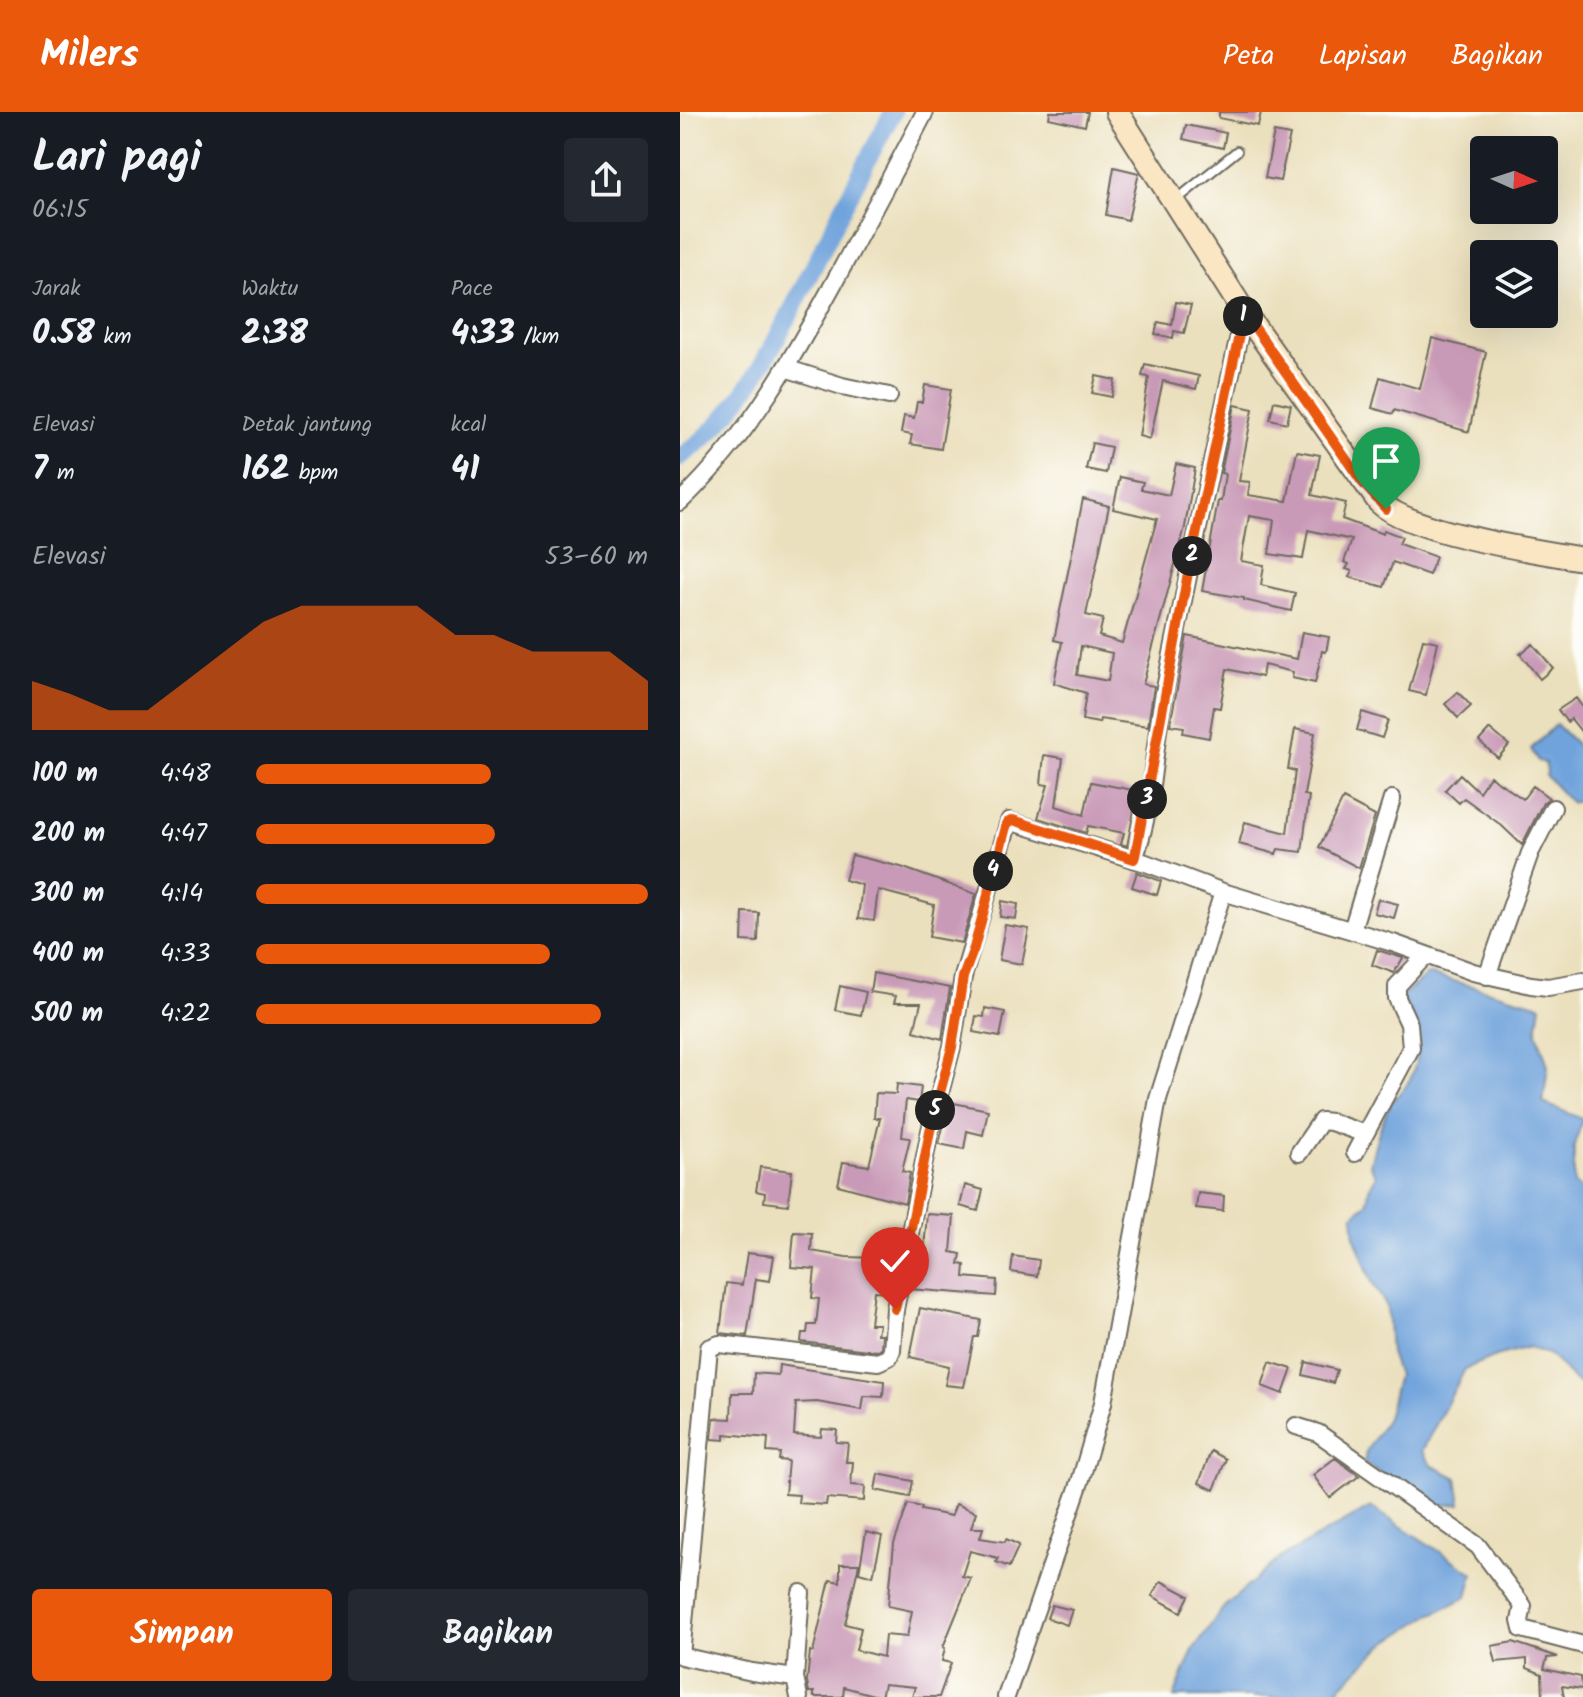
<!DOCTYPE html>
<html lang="id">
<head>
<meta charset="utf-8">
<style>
  body { margin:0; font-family:Kalam,sans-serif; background:#242831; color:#f1f3f6; height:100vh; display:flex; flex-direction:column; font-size:30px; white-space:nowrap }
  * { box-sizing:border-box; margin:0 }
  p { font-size:26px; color:#9ea1a6 }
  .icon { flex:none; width:44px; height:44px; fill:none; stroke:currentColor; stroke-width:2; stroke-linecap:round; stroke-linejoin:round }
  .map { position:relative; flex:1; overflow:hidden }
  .drawer { display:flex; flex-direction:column; background:#171b24; width:680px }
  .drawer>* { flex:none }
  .needle { width:52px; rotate:93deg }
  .buttons { position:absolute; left:790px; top:24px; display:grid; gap:16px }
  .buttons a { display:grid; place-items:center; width:88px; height:88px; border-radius:8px; background:#171b24; box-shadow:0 8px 32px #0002; font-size:40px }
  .pin { position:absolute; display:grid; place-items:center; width:68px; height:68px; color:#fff; margin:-82px -34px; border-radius:50% 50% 50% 0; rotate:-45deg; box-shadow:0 0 8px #0007 }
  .pin .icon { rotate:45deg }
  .km { position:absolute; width:40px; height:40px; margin:-20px; border-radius:50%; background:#222; color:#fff; font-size:22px; line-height:40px; text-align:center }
  .round { display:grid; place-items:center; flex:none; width:84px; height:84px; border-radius:8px; background:#242831 }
  .summary { display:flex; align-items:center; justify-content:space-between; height:136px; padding:0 32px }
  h1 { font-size:44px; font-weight:700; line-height:60px }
  .metrics { display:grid; grid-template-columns:repeat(3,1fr); gap:12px; height:136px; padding:8px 32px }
  .metrics div { display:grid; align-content:center }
  .metrics b { font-size:34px; font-weight:700 }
  .metrics small { font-size:22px; font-weight:400 }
  .metrics p { font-size:22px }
  .chart { height:224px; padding:16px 32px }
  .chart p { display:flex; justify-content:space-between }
  .chart svg { width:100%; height:144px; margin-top:8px; fill:#ea580c; opacity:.7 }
  .primary-button { display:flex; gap:16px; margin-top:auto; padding:16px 32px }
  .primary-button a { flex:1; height:92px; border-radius:8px; background:#ea580c; color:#fff; font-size:32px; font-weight:700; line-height:92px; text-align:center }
  .primary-button a+a { background:#242831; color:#f1f3f6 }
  ul { padding:0 32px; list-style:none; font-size:26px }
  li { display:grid; grid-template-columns:128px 96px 1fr; align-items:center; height:60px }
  li i { height:20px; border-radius:10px; background:#ea580c }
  header { display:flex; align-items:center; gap:48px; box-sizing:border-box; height:112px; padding:0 40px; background:#ea580c; color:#fff }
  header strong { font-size:38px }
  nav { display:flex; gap:44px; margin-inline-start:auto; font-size:28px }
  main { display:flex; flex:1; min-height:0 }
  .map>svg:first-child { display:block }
  .water { fill:#70a3dc; stroke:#4e6784; stroke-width:2 }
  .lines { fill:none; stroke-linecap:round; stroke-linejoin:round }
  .canal { stroke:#70a3dc; stroke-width:18 }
  .building { fill:#c99ab7; fill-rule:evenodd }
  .service-casing { stroke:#6e6a5e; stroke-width:12 }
  .minor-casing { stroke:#6e6a5e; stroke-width:20 }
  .secondary-casing { stroke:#6e6a5e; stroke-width:26 }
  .service { stroke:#fff; stroke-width:8 }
  .minor { stroke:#fff; stroke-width:16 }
  .secondary { stroke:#fbe6c4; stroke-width:22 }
  .route-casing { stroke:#fff; stroke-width:16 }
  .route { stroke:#ea580c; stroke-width:10 }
</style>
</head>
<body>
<header>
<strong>Milers</strong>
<nav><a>Peta</a><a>Lapisan</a><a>Bagikan</a></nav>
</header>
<main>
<section class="drawer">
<div class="summary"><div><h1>Lari pagi</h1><p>06:15</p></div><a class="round"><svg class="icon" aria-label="share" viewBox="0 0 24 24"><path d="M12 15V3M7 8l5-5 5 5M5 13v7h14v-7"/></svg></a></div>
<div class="metrics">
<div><p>Jarak</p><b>0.58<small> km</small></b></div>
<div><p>Waktu</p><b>2:38</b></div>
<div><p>Pace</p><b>4:33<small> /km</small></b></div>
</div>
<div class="metrics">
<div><p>Elevasi</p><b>7<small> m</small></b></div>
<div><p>Detak jantung</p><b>162<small> bpm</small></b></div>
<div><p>kcal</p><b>41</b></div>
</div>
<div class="chart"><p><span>Elevasi</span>53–60 m</p>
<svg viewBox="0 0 160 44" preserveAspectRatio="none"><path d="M0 44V29L10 33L20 38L30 38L40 29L50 20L60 11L70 6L80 6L90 6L100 6L110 15L120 15L130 20L140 20L150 20L160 29V44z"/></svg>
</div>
<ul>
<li><b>100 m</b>4:48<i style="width:60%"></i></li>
<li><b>200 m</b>4:47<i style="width:61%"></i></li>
<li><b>300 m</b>4:14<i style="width:100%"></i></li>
<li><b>400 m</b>4:33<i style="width:75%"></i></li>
<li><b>500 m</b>4:22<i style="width:88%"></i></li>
</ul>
<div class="primary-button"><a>Simpan</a><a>Bagikan</a></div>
</section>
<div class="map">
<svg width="903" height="1585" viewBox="0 0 903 1585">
  <rect width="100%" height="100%" fill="#fdfcf7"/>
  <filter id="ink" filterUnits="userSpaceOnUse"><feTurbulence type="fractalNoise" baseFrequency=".0125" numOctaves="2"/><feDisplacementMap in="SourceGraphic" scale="16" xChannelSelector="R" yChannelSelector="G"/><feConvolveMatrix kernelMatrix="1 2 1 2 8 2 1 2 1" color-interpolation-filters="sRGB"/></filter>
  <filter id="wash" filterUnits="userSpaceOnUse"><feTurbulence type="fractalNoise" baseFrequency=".006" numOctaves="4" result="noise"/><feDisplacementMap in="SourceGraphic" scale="32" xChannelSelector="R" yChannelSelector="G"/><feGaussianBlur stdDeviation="1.8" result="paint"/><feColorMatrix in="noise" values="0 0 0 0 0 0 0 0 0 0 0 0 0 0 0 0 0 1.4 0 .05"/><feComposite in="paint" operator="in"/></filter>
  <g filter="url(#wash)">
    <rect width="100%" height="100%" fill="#ebe0bd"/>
    <path class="water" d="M 876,612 L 903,639 L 903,688 L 891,691 L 866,664 L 867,659 L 865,651 L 858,649 L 851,637 Z
      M 748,862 L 861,893 L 857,920 L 868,954 L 863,991 L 903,1007 L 894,1034 L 894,1072 L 903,1078 L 903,1273 L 895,1269 L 870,1243 L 849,1235 L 816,1244 L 785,1257 L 742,1339 L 751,1353 L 777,1366 L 781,1392 L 752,1394 L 684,1351 L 686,1340 L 707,1306 L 718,1263 L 710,1241 L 707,1195 L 692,1170 L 675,1126 L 673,1103 L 687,1092 L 689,1077 L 696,1064 L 690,1053 C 695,1032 700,1012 710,993 C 714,985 721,981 726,974 C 746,945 733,913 721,885 Z
      M 691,1395 L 793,1461 L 787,1485 L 748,1504 L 703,1533 L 657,1578 L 654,1585 L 494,1585 L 513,1538 L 544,1495 L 600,1446 Z"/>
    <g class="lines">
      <path class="canal" d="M 0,345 C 66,301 100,220 135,152 C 160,101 186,50 213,0"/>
    </g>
    <g id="blocks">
      <path class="building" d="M 370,0 L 408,0 L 405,14 L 369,6 Z
        M 539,0 L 581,0 L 578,14 L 539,6 Z
        M 506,13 L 546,21 L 543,36 L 503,27 Z
        M 594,20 L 610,23 L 600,69 L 585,66 Z
        M 434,55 L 459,61 L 448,108 L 426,103 Z
        M 496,190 L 511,193 L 504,221 L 494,219 L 493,226 L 475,222 L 478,210 L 492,213 Z
        M 752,226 L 806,240 L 789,320 L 714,298 L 713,302 L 692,296 L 700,265 L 740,277 Z
        M 465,252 L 519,264 L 516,277 L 483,269 L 470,327 L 459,324 L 469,265 L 462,264 Z
        M 416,264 L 435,268 L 432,285 L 412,281 Z
        M 245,273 L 271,277 L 261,337 L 230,332 L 232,323 L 221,321 L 224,304 L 234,306 L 237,290 L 242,290 Z
        M 594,289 L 611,293 L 607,311 L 590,307 Z
        M 555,293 L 573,297 L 559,369 L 570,370 L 568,383 L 607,389 L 617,339 L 640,343 L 632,383 L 666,391 L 662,407 L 703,422 L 704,418 L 722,425 L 719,432 L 756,445 L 749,463 L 713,450 L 704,475 L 669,465 L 672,459 L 666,457 L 669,452 L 664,450 L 672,428 L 628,418 L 623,447 L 589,442 L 594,408 L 569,404 L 561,449 L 584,453 L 581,473 L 615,481 L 611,499 L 564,488 L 564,486 L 522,479 L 538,389 L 541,389 L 545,362 L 541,361 Z
        M 412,331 L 431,335 L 426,361 L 406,357 Z
        M 496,352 L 515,356 L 505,415 L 463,572 L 474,574 L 468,614 L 420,607 L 419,611 L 402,608 L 406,581 L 374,571 L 382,530 L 374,528 L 403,387 L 429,394 L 406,503 L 423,507 L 419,524 L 442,531 L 477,407 L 433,397 L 440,365 L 463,370 L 461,377 L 489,383 ZM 401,534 L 432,541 L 428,569 L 397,563 Z
        M 622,520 L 649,525 L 646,540 L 642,539 L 635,571 L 612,566 L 613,560 L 584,553 L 582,565 L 547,557 L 540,596 L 534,595 L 529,626 L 503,621 L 504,615 L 490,613 L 507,524 L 617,547 Z
        M 743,527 L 758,530 L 746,583 L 729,579 Z
        M 853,532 L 873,556 L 860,567 L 840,542 Z
        M 778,580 L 791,594 L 778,606 L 765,592 Z
        M 896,586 L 903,596 L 903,622 L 891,607 L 887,610 L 878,598 Z
        M 682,600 L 708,608 L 702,626 L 677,618 Z
        M 615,617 L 635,621 L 624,683 L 629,684 L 622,740 L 598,737 L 596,742 L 559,732 L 565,710 L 607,721 L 615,659 L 608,657 Z
        M 810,617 L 829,633 L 818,646 L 799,629 Z
        M 364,643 L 383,646 L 376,694 L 404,703 L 411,670 L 458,679 L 447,734 L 441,732 L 444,721 L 408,714 L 406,721 L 358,706 L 368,673 L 361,672 Z
        M 780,662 L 799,680 L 810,664 L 843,687 L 853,674 L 869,686 L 863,691 L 842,733 L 821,713 L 784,686 L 779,691 L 765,678 Z
        M 663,687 L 695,704 L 679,756 L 639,735 Z
        M 172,743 L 221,755 L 296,782 L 282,831 L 249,825 L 254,793 L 198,778 L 194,809 L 178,807 L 182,773 L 165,768 Z
        M 457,760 L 481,769 L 477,783 L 452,775 Z
        M 698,787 L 718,792 L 714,806 L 694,801 Z
        M 322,789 L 338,792 L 336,807 L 320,805 Z
        M 63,800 L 79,801 L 78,830 L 62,829 Z
        M 325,813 L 349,817 L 342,852 L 319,848 Z
        M 697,838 L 723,846 L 714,861 L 692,853 Z
        M 193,861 L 270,876 L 262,927 L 234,919 L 241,891 L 214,891 L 216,884 L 190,880 Z
        M 160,874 L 186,880 L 181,903 L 155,898 Z
        M 305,896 L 325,900 L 320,925 L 293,920 L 296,904 L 304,905 Z
        M 217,972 L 241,975 L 239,990 L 226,988 L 222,1025 L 230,1026 L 222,1059 L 230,1061 L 225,1091 L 158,1073 L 163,1050 L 189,1054 L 200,1006 L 194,1006 L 196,981 L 216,982 Z
        M 269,990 L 308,998 L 303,1023 L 287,1019 L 284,1037 L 259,1032 Z
        M 80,1055 L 112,1059 L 108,1093 L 84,1090 L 85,1081 L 76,1079 Z
        M 285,1073 L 303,1078 L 298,1099 L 280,1094 Z
        M 518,1081 L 544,1084 L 543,1099 L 516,1096 Z
        M 247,1102 L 274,1104 L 271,1140 L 281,1142 L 279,1152 L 285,1153 L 284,1165 L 317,1168 L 316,1184 L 230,1177 L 237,1142 L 243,1142 L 244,1138 Z
        M 114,1120 L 132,1121 L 131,1139 L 166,1145 L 196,1146 L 198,1133 L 215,1135 L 207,1180 L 194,1179 L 190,1212 L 199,1212 L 197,1222 L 202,1222 L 201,1237 L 196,1239 L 121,1230 L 122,1221 L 127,1221 L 128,1213 L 136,1213 L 139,1187 L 132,1186 L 135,1157 L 111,1155 Z
        M 67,1141 L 94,1144 L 90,1169 L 76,1167 L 67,1224 L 40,1221 L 46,1171 L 62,1173 Z
        M 333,1144 L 359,1148 L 357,1164 L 331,1160 Z
        M 240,1196 L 301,1208 L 298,1225 L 294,1225 L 284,1275 L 265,1273 L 269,1254 L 230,1245 Z
        M 590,1250 L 612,1257 L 603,1282 L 582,1274 Z
        M 626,1250 L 657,1258 L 653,1271 L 623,1263 Z
        M 99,1253 L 204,1269 L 203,1285 L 184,1284 L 182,1298 L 137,1290 L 116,1291 L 114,1323 L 141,1325 L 142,1317 L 157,1318 L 156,1330 L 168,1331 L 166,1350 L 173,1350 L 171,1373 L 185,1374 L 184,1389 L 147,1386 L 146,1393 L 118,1391 L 119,1383 L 105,1382 L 108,1349 L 99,1348 L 100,1341 L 87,1340 L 88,1326 L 45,1322 L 45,1328 L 32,1327 L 34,1306 L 51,1307 L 52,1281 L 73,1281 L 74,1261 L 98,1263 Z
        M 531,1339 L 546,1347 L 534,1378 L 519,1371 Z
        M 655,1346 L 679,1364 L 650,1386 L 633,1363 Z
        M 198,1362 L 233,1369 L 230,1385 L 195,1378 Z
        M 228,1392 L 242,1395 L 241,1398 L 271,1404 L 276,1392 L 296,1400 L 291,1416 L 303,1416 L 300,1426 L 325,1430 L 326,1427 L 339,1433 L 329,1455 L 316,1450 L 318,1446 L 290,1439 L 282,1464 L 291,1466 L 263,1535 L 265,1536 L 262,1549 L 271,1551 L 259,1585 L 232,1585 L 235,1575 L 204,1572 L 201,1585 L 164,1575 L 163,1585 L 134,1585 L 134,1580 L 129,1580 L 127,1570 L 130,1539 L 133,1540 L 150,1468 L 160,1470 L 160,1452 L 179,1452 L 165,1512 L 181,1516 L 176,1538 L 203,1545 L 205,1523 L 227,1525 L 232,1499 L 208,1494 L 214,1432 Z
        M 186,1420 L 202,1424 L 193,1464 L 179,1460 Z
        M 481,1469 L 509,1484 L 501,1500 L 472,1484 Z
        M 372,1493 L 392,1498 L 387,1513 L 367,1506 Z
        M 833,1530 L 878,1545 L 867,1546 L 864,1557 L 901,1565 L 902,1577 L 882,1574 L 884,1585 L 863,1585 L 862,1562 L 847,1556 L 847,1547 L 816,1550 L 812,1534 Z"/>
    </g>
  </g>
  <g filter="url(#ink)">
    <use href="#blocks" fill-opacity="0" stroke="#6e6a5e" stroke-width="2"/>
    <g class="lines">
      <defs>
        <path id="service" d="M 495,89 L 557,39"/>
        <path id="minor" d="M 105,256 L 162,274 L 209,284
          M 0,390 C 71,322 116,241 162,156 C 190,104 218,52 245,0
          M 454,747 C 473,697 473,639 483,586 C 509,457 536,329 564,200
          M 672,818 L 712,687
          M 807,864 L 850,741 L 873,696
          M 619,1041 L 641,1009 L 651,1010 L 685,1022
          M 675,1041 L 731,936 L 729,912 L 717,886 L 717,874 L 746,843
          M 616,1314 L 638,1321 L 798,1434 L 843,1494 L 840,1509 L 842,1517 L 903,1533
          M 121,1481 L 115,1566 L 72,1560 L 1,1544 L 29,1236 L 39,1232 L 198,1250 L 209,1245 L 212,1238 L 215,1197 L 250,1019 L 272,935 L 283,865 L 329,709 L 466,751 L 543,780 L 713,831 L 793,860 L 851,873 L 868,875 L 903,869
          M 115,1566 L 119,1585
          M 326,1585 L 400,1370 L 423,1291 L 478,987 L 543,780"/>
        <path id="secondary" d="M 437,0 L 564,200 L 699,390 C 731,421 856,439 903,447"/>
      </defs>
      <use href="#service" class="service-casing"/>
      <use href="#minor" class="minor-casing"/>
      <use href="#secondary" class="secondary-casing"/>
      <use href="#service" class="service"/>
      <use href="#minor" class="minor"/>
      <use href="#secondary" class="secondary"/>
    </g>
  </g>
  <g class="lines" filter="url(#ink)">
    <defs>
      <path id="route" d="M 215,1197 L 250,1019 L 272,935 L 283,865 L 294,836 L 327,711 L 333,708 L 454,747 L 455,744 L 508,461 L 564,200 L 682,370 L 706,397"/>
    </defs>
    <use href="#route" class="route-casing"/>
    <use href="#route" class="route"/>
  </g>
</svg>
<div class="buttons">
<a><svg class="needle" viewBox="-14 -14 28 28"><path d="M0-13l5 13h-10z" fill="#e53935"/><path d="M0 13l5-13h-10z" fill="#9ea1a6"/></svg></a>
<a><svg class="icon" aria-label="layers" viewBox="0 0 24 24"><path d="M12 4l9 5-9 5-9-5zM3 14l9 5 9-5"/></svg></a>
</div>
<div class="pin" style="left:706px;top:397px;background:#1e9e55"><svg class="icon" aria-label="arrive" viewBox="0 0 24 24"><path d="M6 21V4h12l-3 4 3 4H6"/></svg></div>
<div class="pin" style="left:215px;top:1197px;background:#d93025"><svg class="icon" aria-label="check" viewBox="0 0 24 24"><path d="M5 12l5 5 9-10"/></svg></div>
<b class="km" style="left:563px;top:204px">1</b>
<b class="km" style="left:512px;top:444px">2</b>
<b class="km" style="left:467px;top:687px">3</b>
<b class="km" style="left:313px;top:759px">4</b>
<b class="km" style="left:255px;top:998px">5</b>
</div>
</main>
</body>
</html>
